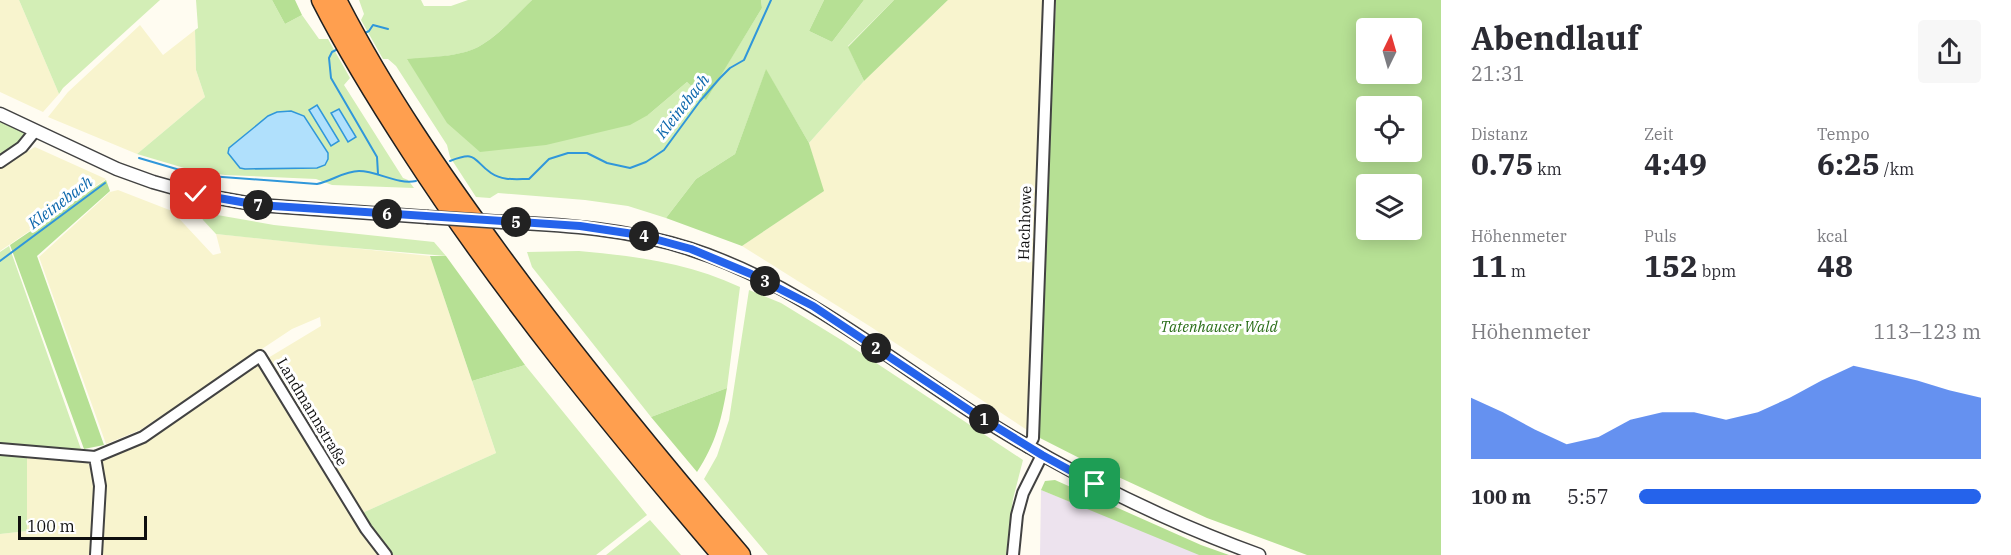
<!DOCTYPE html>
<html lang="de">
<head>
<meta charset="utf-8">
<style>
  body { margin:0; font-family:"IBM Plex Serif",serif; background:#f7f7f7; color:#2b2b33; height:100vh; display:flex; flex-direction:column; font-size:22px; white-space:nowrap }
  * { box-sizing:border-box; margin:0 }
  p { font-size:20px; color:#7c7c81 }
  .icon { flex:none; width:33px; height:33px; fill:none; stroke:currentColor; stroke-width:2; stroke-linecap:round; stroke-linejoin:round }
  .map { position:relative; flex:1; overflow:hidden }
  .details { display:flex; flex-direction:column; background:#fff; width:570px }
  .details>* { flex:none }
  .needle { width:39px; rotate:5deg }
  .fabs { position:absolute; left:1356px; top:18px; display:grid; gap:12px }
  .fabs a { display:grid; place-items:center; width:66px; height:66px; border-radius:6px; background:#fff; box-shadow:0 3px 15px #0003; font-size:30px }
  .scale { position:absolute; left:18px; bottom:15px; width:129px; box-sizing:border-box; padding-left:6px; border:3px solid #0f0f0f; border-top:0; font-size:16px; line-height:21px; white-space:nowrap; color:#0f0f0f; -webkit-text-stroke:4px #fff; paint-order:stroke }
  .pin { position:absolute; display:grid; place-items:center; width:51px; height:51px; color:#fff; margin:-26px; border-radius:12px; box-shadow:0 3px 9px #0006 }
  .km { position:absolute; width:30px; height:30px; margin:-15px; border-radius:50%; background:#222; color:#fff; font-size:16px; line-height:30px; text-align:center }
  .round { display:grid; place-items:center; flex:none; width:63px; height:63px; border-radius:6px; background:#f7f7f7 }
  .overview { display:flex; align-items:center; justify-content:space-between; height:102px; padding:0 30px }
  h1 { font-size:33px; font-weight:800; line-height:45px }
  .metrics { display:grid; grid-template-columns:repeat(3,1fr); gap:9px; height:102px; padding:6px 30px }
  .metrics div { display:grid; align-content:center }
  .metrics b { font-size:30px; font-weight:800 }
  .metrics small { font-size:16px; font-weight:400 }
  .metrics p { font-size:16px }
  .chart { height:168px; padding:12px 30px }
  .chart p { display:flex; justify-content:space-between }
  .chart svg { width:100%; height:108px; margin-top:6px; fill:#2563eb; opacity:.7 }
  ul { padding:0 30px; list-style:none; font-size:20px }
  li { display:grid; grid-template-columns:96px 72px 1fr; align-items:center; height:45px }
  li i { height:15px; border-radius:8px; background:#2563eb }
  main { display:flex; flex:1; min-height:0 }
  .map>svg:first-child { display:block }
  .industrial { fill:#ede3ee }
  .farmland { fill:#f8f4ce }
  .green { fill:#d3eeb6 }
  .forest { fill:#b6e094; fill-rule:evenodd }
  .water { fill:#b0e0fc; stroke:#3097da; stroke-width:1.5 }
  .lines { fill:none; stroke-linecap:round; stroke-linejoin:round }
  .stream { stroke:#3097da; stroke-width:2 }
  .minor-casing { stroke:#424242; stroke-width:14 }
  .tertiary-casing { stroke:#424242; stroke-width:15 }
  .motorway-casing { stroke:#202020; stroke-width:21 }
  .minor { stroke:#fff; stroke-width:10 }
  .tertiary { stroke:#fff; stroke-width:12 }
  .motorway { stroke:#ff9f4f; stroke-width:18 }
  .tertiary-bridge-casing { stroke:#424242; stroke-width:15; stroke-linecap:butt }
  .tertiary-bridge { stroke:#fff; stroke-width:12 }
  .route-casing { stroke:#fff; stroke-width:12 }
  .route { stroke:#2563eb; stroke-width:8 }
  .labels { text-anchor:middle; stroke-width:6; stroke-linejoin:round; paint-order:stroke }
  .street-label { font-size:15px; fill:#0f0f0f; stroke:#fff }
  .park-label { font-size:15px; font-style:italic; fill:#2a6e18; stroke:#fff }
  .water-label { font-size:16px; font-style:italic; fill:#0c67ad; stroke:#fff }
</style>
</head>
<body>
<main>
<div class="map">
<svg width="1441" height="555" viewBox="0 0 1441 555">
  <rect width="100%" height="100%" fill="#fffcf1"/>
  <path class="industrial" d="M 1041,490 L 1198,553 L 1199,555 L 1040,555 Z"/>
  <path class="farmland" d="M 0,0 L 19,0 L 59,94 L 43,112 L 0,92 Z
    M 948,0 L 1043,0 L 1030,432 L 871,327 L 742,246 L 823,191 L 809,143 L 864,81 Z
    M 140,25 L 163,55 L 195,30 L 196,70 L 205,97 L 137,154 L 48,117 L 68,92 Z
    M 35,147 L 106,179 L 0,251 L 0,168 Z
    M 118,190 L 172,211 L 213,255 L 221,253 L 216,234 L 430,256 L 496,453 L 360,514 L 268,358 L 321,326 L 320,317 L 292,329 L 140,430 L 106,444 L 39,257 L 110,192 Z
    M 260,364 L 358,529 L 380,555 L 98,555 L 99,460 L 145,441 Z
    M 27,457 L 88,462 L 95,483 L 92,555 L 0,555 L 0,534 L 27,531 Z"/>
  <path class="green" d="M 19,0 L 160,0 L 63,88 L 59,94 Z
    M 196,0 L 272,0 L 285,24 L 302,15 L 319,39 L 328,39 L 350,78 L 344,85 L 403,178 L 408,180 L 414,188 L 332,185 L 316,179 L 225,175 L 191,170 L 137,154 L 205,97 L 196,70 L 195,30 L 198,28 Z
    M 359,0 L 421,0 L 424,6 L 451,6 L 468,0 L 532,0 C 515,16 498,36 478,47 C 460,57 428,57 407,60 L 648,115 L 687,82 L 706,99 L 762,8 L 761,0 L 824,0 L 809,31 L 832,42 L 864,0 L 894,0 L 848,46 L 864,81 L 809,143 L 766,70 L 735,154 L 696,179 L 666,218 L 628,206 L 585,200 L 498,193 L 490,198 L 476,197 L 450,157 L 447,145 L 396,66 L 388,59 L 383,59 L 361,20 L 364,14 Z
    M 0,122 L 24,132 L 24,142 L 0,157 Z
    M 200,212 L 274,225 L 434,242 L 446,256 L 319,245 L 216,234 L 203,220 Z
    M 9,246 L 82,452 L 0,445 L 0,252 Z
    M 579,251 C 635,256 689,263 740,287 L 727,388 L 651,417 L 532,267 L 527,252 Z
    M 749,290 L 781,303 L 843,341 L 1023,460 L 1013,499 L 1006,555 L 768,555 L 704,479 L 717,456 L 729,420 Z
    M 525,365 L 647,515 L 596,555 L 391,555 L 360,514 L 496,453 L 472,381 Z
    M 0,453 L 27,457 L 27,531 L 0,534 Z
    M 650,520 L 681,555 L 606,555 Z"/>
  <path class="forest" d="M 272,0 L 295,0 L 302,15 L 285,24 Z
    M 532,0 L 761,0 L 762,8 L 706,100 L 687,82 L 648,115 L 630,125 L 546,145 L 480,152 L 447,123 L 407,59 C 428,57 459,57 478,47 C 498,36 515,16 532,0 Z
    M 824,0 L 864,0 L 832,42 L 809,31 Z
    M 894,0 L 948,0 L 864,81 L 848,47 Z
    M 1056,0 L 1441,0 L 1441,555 L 1307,555 L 1207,518 L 1101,469 L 1036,436 ZM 1366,28 L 1412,28 L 1412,74 L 1366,74 ZM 1366,106 L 1412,106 L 1412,152 L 1366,152 ZM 1366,184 L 1412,184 L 1412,230 L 1366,230 Z
    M 766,69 L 809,143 L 824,191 L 742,246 L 666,218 L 696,179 L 735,154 Z
    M 106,180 L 110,191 L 37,256 L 104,445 L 84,449 L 10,245 Z
    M 430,256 L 446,256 L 525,365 L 472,381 Z
    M 727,388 C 721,421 716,443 697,472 L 651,417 Z
    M 1055,480 L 1201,545 L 1229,555 L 1199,555 L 1041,490 L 1045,481 Z"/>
  <path class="water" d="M 317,105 L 339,141 L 331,146 L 309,110 Z
    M 339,109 L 356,137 L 348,142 L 331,113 Z
    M 291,111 L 304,116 L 328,153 L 328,159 L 325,165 L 317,168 L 245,169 L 240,168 L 228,153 L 229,148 L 268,116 L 277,112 Z"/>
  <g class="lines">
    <path class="stream" d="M 363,34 L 369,31 L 373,25 L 388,29
      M 340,48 L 332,52 L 329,58 L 331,78 L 377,157 L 378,174
      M 139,158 L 190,173
      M 450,161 C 478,150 472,160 491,173 C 503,181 516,179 529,179 L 549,159 L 568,153 L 587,153 L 607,163 L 630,168 L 646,162 L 664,150 L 700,101 L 720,78 L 730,68 L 744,60 L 771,0
      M 209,176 L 317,184 C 332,181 344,171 359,171 C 378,171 397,185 416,181
      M 0,261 L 105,183"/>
    <defs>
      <path id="minor" d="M 0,162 L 22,147 L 35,131
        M 1028,447 L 1033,438 L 1049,0
        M 0,449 L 95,457 L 100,486 L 96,555
        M 95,457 L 143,437 L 260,356 L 366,529 L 386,555
        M 1013,555 L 1017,515 L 1023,493 L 1042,455"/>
      <path id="tertiary" d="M 0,114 L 117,169 L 153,182 L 196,194 L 258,205 L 427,217
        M 502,222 C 566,225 629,229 690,249 C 796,283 883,355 975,414 C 1064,471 1160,519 1259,555"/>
      <path id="motorway" d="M 321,0 C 348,53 379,103 411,152 C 503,294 611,426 721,555
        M 337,0 C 384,92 443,177 504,260 C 579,362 659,459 741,555"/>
    </defs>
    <use href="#minor" class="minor-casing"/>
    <use href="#tertiary" class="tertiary-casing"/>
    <use href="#motorway" class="motorway-casing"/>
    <use href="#minor" class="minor"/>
    <use href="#tertiary" class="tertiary"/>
    <use href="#motorway" class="motorway"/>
    <defs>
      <path id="tertiary-bridge" d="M 427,217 L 502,222"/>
    </defs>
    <use href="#tertiary-bridge" class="tertiary-bridge-casing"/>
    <use href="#tertiary-bridge" class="tertiary-bridge"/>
  </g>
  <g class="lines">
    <defs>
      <path id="route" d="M 196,194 L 258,205 L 580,226 L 640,235 L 691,249 L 751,274 L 813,306 L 975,414 L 1042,455 L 1095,484"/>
    </defs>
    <use href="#route" class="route-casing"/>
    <use href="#route" class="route"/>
  </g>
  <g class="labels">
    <g class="street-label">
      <text transform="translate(1025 223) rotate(-88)" y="5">Hachhowe</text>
      <text transform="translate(312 412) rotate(59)" y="5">Landmannstraße</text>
    </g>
    <g class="park-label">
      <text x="1219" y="332">Tatenhauser Wald</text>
    </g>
    <g class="water-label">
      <text transform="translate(682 106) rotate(-52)" y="6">Kleinebach</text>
      <text transform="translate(60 202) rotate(-37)" y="6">Kleinebach</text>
    </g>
  </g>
</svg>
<div class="fabs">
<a><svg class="needle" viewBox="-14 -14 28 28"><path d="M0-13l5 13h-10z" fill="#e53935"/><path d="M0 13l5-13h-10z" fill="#7c7c81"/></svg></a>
<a><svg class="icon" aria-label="locate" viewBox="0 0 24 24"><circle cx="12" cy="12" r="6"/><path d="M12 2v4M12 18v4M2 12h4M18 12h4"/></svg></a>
<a><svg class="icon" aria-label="layers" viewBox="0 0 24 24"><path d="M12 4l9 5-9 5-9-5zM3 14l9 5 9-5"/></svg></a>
</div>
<div class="scale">100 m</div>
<div class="pin" style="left:1095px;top:484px;background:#1e9e55"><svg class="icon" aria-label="arrive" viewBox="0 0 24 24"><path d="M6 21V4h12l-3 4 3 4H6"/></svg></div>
<div class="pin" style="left:196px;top:194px;background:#d93025"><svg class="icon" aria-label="check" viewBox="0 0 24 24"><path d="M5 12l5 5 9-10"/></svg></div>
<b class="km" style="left:984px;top:419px">1</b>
<b class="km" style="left:876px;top:348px">2</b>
<b class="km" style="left:765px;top:281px">3</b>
<b class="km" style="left:644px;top:236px">4</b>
<b class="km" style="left:516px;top:222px">5</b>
<b class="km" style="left:387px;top:214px">6</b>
<b class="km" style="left:258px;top:205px">7</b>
</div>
<section class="details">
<div class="overview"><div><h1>Abendlauf</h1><p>21:31</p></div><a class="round"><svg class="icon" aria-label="share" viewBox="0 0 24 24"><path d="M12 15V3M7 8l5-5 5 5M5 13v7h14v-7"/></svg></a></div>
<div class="metrics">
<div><p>Distanz</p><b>0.75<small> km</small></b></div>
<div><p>Zeit</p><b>4:49</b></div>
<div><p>Tempo</p><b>6:25<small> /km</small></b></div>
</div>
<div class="metrics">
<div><p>Höhenmeter</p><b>11<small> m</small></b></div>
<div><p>Puls</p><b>152<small> bpm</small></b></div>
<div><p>kcal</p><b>48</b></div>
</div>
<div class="chart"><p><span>Höhenmeter</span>113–123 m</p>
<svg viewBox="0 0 160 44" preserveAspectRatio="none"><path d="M0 44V19L10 25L20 32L30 38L40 35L50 28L60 25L70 25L80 28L90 25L100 19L110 12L120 6L130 9L140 12L150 16L160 19V44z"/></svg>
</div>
<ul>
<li><b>100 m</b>5:57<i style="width:100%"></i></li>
</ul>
</section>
</main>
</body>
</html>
